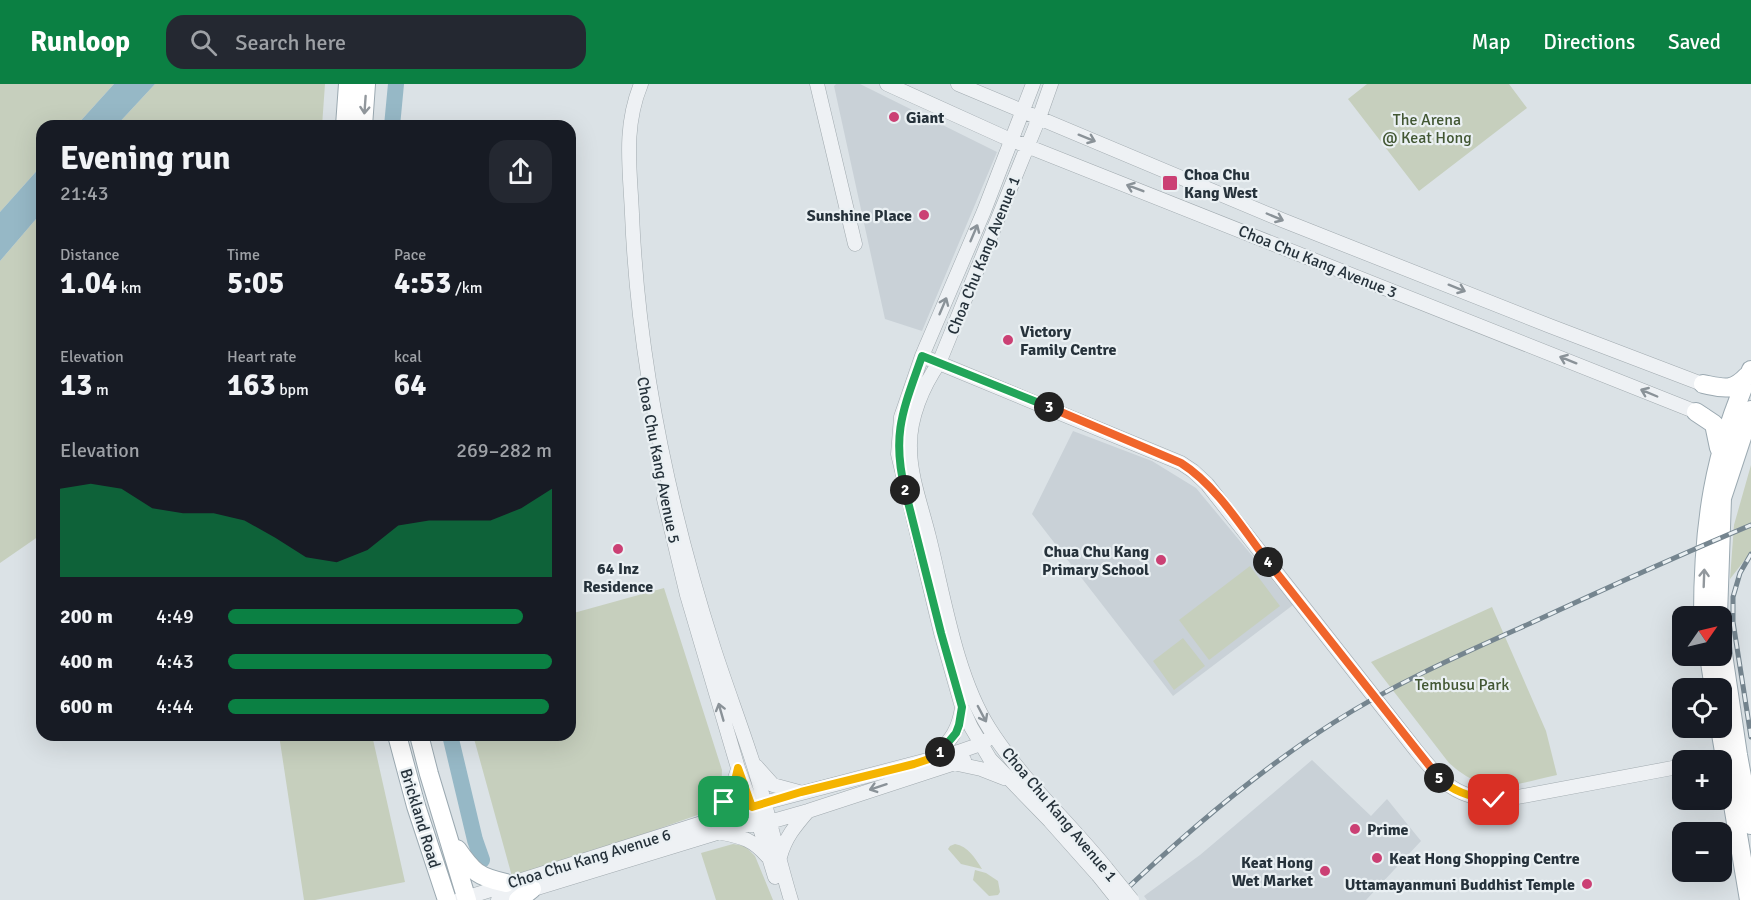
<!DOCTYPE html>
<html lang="en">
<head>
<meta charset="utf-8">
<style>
  body { margin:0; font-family:Signika,sans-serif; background:#242831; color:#f1f3f6; height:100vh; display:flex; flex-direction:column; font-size:22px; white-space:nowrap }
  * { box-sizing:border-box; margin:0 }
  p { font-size:20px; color:#9ea1a6 }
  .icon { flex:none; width:33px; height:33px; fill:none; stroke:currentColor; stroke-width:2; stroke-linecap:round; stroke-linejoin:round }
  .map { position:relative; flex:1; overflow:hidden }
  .panel { position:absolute; left:36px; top:36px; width:540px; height:621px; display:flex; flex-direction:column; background:#171b24; border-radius:18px; box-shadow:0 6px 24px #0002 }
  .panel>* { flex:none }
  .needle { width:39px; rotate:56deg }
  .tools { position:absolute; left:1672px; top:522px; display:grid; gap:12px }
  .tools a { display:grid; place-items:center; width:60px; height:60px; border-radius:12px; background:#171b24; box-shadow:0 6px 24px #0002; font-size:30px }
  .pin { position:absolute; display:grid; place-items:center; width:51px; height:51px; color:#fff; margin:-26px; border-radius:12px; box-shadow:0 3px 9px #0006 }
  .km { position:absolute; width:30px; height:30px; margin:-15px; border-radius:50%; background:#222; color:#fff; font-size:16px; line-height:30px; text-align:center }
  .round { display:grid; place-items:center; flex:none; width:63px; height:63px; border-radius:18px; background:#242831 }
  .headline { display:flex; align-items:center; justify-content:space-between; height:102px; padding:0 24px }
  h1 { font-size:33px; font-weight:700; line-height:45px }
  .figures { display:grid; grid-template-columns:repeat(3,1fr); gap:9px; height:102px; padding:6px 24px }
  .figures div { display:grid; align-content:center }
  .figures b { font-size:30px; font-weight:700 }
  .figures small { font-size:16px; font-weight:400 }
  .figures p { font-size:16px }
  .chart { height:168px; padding:12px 24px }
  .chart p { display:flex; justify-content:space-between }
  .chart svg { width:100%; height:108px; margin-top:6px; fill:#0b8043; opacity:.7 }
  ul { padding:0 24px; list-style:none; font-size:20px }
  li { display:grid; grid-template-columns:96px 72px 1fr; align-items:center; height:45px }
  li i { height:15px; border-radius:8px; background:#0b8043 }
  header { display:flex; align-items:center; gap:36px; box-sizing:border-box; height:84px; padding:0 30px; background:#0b8043; color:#fff }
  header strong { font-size:28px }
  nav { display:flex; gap:33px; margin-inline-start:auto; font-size:21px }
  .search { width:420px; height:54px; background:#242831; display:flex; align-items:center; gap:15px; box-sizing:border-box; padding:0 21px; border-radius:18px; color:#9ea1a6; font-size:22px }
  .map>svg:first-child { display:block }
  .built { fill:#c9d1d7 }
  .green { fill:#c6cfbd }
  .water { fill:#96b8c6 }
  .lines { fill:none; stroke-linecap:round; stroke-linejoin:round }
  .river { stroke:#96b8c6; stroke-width:16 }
  .minor-casing { stroke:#a1aaaf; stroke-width:15 }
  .major-casing { stroke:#9ba9b1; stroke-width:20 }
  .minor { stroke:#eef1f4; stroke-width:14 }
  .major { stroke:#fff; stroke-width:18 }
  .rail-casing { stroke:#75858f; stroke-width:5 }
  .rail { stroke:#eaf0f3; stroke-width:3; stroke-dasharray:9; stroke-linecap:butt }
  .minor-bridge-casing { stroke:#a1aaaf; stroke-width:15; stroke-linecap:butt }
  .minor-bridge { stroke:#eef1f4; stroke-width:14 }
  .oneway { stroke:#92989d }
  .oneway2 { stroke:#8a9298 }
  .split-1-casing { stroke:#fff; stroke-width:12 }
  .split-2-casing { stroke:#fff; stroke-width:12 }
  .split-3-casing { stroke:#fff; stroke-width:12 }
  .split-4-casing { stroke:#fff; stroke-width:12 }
  .split-5-casing { stroke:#fff; stroke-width:12 }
  .split-6-casing { stroke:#fff; stroke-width:12 }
  .split-1 { stroke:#f5b400; stroke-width:8 }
  .split-2 { stroke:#22a559; stroke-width:8 }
  .split-3 { stroke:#22a559; stroke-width:8 }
  .split-4 { stroke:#f0652b; stroke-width:8 }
  .split-5 { stroke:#f0652b; stroke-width:8 }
  .split-6 { stroke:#f5b400; stroke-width:8 }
  .poi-dot { fill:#cb4074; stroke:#eaf0f3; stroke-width:2 }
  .labels { text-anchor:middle; stroke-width:4.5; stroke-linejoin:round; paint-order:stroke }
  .poi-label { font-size:16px; font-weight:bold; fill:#26323b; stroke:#eaf0f3; text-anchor:start }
  .park-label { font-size:16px; fill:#425733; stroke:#eaf0f3 }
  .street-label { font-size:16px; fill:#26323b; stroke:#eaf0f3 }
</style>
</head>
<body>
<header>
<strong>Runloop</strong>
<div class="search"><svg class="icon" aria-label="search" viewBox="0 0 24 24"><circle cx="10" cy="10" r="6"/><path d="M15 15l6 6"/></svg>Search here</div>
<nav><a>Map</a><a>Directions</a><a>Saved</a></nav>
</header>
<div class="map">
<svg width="1751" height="816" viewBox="0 0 1751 816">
  <rect width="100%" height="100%" fill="#dbe2e6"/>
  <path class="built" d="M 836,0 L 860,0 L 997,68 L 922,247 L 885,235 L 834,2 Z
    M 1073,347 L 1152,377 L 1196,404 L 1293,521 L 1173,612 L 1032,430 Z
    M 1312,676 L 1371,732 L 1387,715 L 1421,757 L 1366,816 L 1147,816 L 1144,812 L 1200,771 Z"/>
  <path class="green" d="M 0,0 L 114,0 L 76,42 L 42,42 L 42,81 L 0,128 Z
    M 155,0 L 325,0 L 322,42 L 116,42 Z
    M 1367,0 L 1509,0 L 1527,24 L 1419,107 L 1348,15 Z
    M 42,128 L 42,450 L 0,479 L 0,177 Z
    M 1751,381 L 1751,468 L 1730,495 L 1734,441 Z
    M 1250,482 L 1280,522 L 1209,576 L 1179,536 Z
    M 664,504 L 722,686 L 721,709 L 709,727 L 513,796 L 473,651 L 570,651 L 570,530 Z
    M 1492,523 L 1546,647 L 1557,691 C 1511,701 1488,714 1449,679 L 1371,578 Z
    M 1183,554 L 1205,582 L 1174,606 L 1153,577 Z
    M 279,651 L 372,651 L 405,798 L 315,816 L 304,816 Z
    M 733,760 L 745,762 L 755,772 L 773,816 L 716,816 L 701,769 Z
    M 955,760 C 968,762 975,774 982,785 L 961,780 L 948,765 L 950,762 Z
    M 975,786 L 986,789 L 998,797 L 1000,808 L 998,811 L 989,812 L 973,796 Z"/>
  <path class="water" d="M 114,0 L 155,0 L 116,42 L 76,42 Z
    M 42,81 L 42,128 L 0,177 L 0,128 Z"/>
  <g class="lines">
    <path class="river" d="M 392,42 L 396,0
      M 450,651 L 475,756 L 482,776"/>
    <defs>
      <path id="minor" d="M 641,0 C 623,44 630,84 632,130 C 638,277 669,424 714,565 C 726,602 740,639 752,676 C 767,722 777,770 791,816
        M 817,0 L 855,160
        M 887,0 L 1004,53 L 1704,331
        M 958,0 L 1282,136 L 1550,242 L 1710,303
        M 1033,0 L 984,127 L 922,272 L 901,333 L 898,370 L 941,549 L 962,623 L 971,643 L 990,675 L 1050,737 L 1098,791
        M 1051,0 L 1039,34 L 939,279 C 923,302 909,334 910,364 C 910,393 922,424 929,453 C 944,513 956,592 989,644 C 1022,696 1068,737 1106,784
        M 922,272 L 1181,379 L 1193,387 L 1207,400 L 1415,665 C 1442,698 1456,716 1502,716 L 1683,682
        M 664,415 L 687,511 L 738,684 L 759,741 L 775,793
        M 935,673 C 951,655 958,648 962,624
        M 1711,676 L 1733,672
        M 953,679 L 981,685 L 1004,694
        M 756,682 L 773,701 L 799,708
        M 706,735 C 724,719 731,709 738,685
        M 722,749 C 743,753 753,756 767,772
        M 780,773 C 785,754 795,742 808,727
        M 459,816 L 771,717 L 958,668 L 981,660 L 987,656
        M 498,816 L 720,748 L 746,741 L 759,741 L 808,727 L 964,676"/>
      <path id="major" d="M 345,42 L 348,0
        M 363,42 L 366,0
        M 1703,300 C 1723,304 1732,308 1747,292
        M 1696,328 L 1714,340 L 1719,364
        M 1703,532 C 1703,443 1713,368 1751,286
        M 1718,532 L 1722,414 L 1751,326
        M 1722,563 L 1738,671 L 1751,741
        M 1709,572 L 1714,604
        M 1720,644 L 1749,816
        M 397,651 L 416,722 L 447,816
        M 419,651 L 429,690 L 467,816
        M 457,765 C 473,788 478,793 506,799
        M 518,816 L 532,805"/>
    </defs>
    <use href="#minor" class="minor-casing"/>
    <use href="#major" class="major-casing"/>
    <use href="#minor" class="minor"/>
    <use href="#major" class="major"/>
    <defs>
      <path id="rail" d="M 1751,470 L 1740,489 L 1733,513 L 1733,538 L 1751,653
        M 1115,816 C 1182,752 1255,689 1333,639 C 1395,599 1464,569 1531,539 C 1604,505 1677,472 1751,441"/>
    </defs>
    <use href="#rail" class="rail-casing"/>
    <use href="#rail" class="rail"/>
    <defs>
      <path id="minor-bridge" d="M 1106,784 L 1132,816
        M 1098,791 L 1118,816"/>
    </defs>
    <use href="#minor-bridge" class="minor-bridge-casing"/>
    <use href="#minor-bridge" class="minor-bridge"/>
  </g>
  <defs><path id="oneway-shaft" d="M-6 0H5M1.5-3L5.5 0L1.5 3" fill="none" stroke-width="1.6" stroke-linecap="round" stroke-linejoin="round" transform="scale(1.5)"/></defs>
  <g class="oneway">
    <use href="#oneway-shaft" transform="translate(365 21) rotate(94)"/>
    <use href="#oneway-shaft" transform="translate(1704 494) rotate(-88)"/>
  </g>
  <g class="oneway2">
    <use href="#oneway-shaft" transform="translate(1087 54) rotate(22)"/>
    <use href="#oneway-shaft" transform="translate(1135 104) rotate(-159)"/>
    <use href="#oneway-shaft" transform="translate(1275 133) rotate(23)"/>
    <use href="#oneway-shaft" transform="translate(974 149) rotate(-67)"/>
    <use href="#oneway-shaft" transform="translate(1457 204) rotate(22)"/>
    <use href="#oneway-shaft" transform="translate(943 222) rotate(-67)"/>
    <use href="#oneway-shaft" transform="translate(1568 276) rotate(-158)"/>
    <use href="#oneway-shaft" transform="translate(1649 309) rotate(-157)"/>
    <use href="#oneway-shaft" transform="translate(721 628) rotate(-106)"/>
    <use href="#oneway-shaft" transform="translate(982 630) rotate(62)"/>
    <use href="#oneway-shaft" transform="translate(878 703) rotate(162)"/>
  </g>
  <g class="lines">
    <defs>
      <path id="split-1" d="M 724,718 L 734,701 L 738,684 L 752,723 L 801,708 L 914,680 L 935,673 L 940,668"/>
      <path id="split-2" d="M 905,406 L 941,549 L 962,623 L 959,641 L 956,649 L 940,668"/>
      <path id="split-3" d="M 905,406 C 891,349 904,324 922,272 L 1049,323"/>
      <path id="split-4" d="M 1049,323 L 1181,379 C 1216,401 1243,445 1268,478"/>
      <path id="split-5" d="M 1268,478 L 1439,694"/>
      <path id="split-6" d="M 1439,694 C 1454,709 1474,714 1494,716"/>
    </defs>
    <use href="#split-1" class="split-1-casing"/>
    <use href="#split-2" class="split-2-casing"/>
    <use href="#split-3" class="split-3-casing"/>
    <use href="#split-4" class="split-4-casing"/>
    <use href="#split-5" class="split-5-casing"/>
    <use href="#split-6" class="split-6-casing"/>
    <use href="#split-1" class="split-1"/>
    <use href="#split-2" class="split-2"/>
    <use href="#split-3" class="split-3"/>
    <use href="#split-4" class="split-4"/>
    <use href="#split-5" class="split-5"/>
    <use href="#split-6" class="split-6"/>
  </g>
  <g class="poi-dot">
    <circle cx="894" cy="33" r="6"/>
    <rect x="1162" y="91" width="16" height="16" rx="3"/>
    <circle cx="924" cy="131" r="6"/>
    <circle cx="1008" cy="256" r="6"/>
    <circle cx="618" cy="465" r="6"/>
    <circle cx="1161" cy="476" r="6"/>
    <circle cx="1355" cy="745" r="6"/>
    <circle cx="1377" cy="774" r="6"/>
    <circle cx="1325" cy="787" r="6"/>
    <circle cx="1587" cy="800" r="6"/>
  </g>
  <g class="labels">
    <g class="poi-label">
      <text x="906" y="39">Giant</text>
      <text x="1184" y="96">Choa Chu<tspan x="1184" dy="18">Kang West</tspan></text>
      <text x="912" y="137" text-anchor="end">Sunshine Place</text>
      <text x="1020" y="253">Victory<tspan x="1020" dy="18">Family Centre</tspan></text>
      <text x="1149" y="473" text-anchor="end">Chua Chu Kang<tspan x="1149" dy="18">Primary School</tspan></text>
      <text x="618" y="490" text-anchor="middle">64 Inz<tspan x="618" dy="18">Residence</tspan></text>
      <text x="1367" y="751">Prime</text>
      <text x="1389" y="780">Keat Hong Shopping Centre</text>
      <text x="1313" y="784" text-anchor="end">Keat Hong<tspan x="1313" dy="18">Wet Market</tspan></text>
      <text x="1575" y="806" text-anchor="end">Uttamayanmuni Buddhist Temple</text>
    </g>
    <g class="park-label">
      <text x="1427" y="41">The Arena<tspan x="1427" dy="18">@ Keat Hong</tspan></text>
      <text x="1462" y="606">Tembusu Park</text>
    </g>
    <g class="street-label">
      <text transform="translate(983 171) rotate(-68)" y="6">Choa Chu Kang Avenue 1</text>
      <text transform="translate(1318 177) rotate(22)" y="6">Choa Chu Kang Avenue 3</text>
      <text transform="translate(659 376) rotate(79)" y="6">Choa Chu Kang Avenue 5</text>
      <text transform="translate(1060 730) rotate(50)" y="6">Choa Chu Kang Avenue 1</text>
      <text transform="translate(421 734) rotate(73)" y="6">Brickland Road</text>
      <text transform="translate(589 774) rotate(-17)" y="6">Choa Chu Kang Avenue 6</text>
    </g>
  </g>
</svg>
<div class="tools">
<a><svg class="needle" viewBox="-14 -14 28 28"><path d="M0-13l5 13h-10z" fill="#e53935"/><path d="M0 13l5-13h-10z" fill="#9ea1a6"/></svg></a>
<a><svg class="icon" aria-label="locate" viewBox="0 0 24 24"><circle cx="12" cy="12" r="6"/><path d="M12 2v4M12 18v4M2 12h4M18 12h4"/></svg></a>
<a>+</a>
<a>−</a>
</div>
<div class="pin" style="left:724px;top:718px;background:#1e9e55"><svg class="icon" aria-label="arrive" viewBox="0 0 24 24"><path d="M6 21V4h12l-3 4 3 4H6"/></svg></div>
<div class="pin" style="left:1494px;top:716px;background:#d93025"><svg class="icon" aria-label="check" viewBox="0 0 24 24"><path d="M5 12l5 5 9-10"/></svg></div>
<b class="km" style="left:940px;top:668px">1</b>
<b class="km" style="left:905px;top:406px">2</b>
<b class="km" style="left:1049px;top:323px">3</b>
<b class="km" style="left:1268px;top:478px">4</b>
<b class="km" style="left:1439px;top:694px">5</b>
<section class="panel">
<div class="headline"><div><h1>Evening run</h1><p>21:43</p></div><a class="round"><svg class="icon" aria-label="share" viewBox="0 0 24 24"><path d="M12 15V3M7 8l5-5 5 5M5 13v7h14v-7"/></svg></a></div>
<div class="figures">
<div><p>Distance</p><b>1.04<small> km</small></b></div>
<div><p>Time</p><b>5:05</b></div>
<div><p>Pace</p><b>4:53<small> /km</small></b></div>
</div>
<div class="figures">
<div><p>Elevation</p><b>13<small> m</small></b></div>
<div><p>Heart rate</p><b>163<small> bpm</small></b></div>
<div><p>kcal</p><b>64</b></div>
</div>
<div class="chart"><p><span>Elevation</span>269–282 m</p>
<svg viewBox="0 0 160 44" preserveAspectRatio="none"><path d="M0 44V8L10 6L20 8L30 16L40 18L50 18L60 21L70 28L80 36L90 38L100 33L110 23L120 21L130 21L140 21L150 16L160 8V44z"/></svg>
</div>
<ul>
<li><b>200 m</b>4:49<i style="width:91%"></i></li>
<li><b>400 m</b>4:43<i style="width:100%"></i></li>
<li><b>600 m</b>4:44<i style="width:99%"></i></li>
</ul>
</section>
</div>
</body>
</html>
